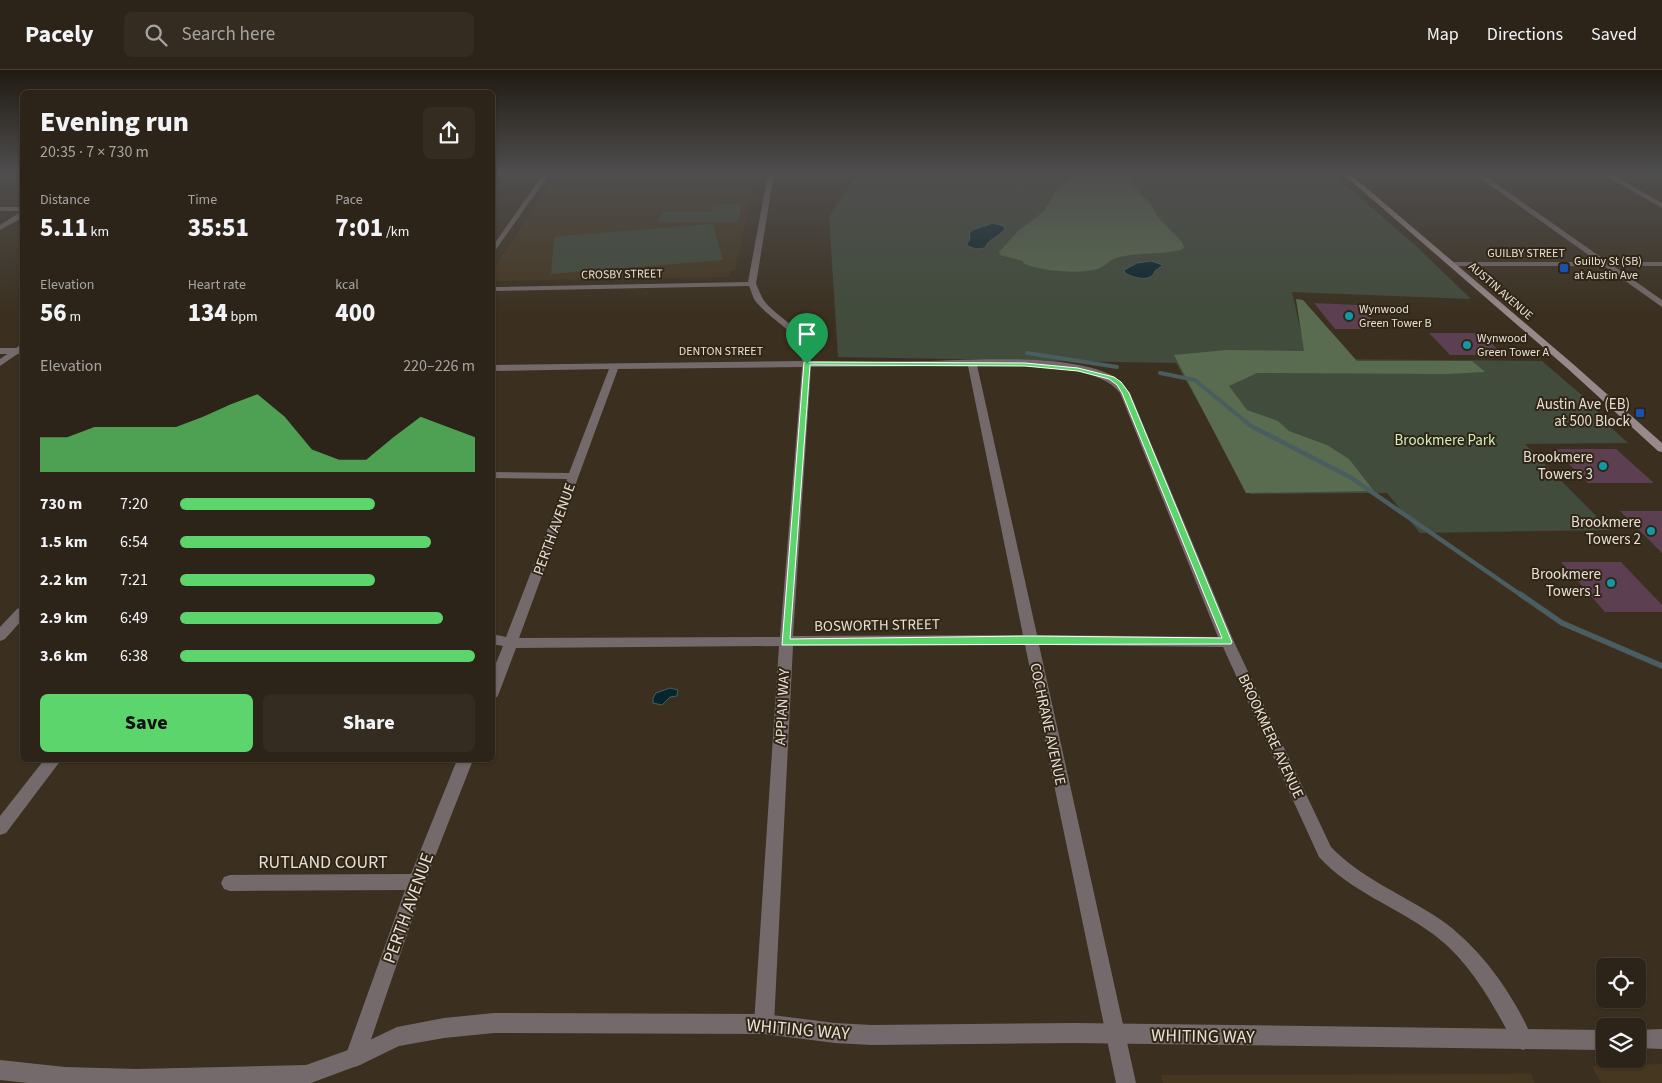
<!DOCTYPE html>
<html lang="en">
<head>
<meta charset="utf-8">
<style>
  body { margin:0; font-family:"Source Sans 3",sans-serif; background:#342c21; color:#f1f3f6; height:100vh; display:flex; flex-direction:column; font-size:19px; white-space:nowrap }
  * { box-sizing:border-box; margin:0 }
  p { font-size:16px; color:#a6a4a2 }
  .icon { flex:none; width:28px; height:28px; fill:none; stroke:currentColor; stroke-width:2; stroke-linecap:round; stroke-linejoin:round }
  .map { position:relative; flex:1; overflow:hidden }
  .details { position:absolute; left:20px; top:20px; width:475px; height:672px; display:flex; flex-direction:column; background:#2c2418; border-radius:8px; box-shadow:0 1px 4px #0004,0 0 0 1px #484137 }
  .details>* { flex:none }
  .controls { position:absolute; left:1596px; top:888px; display:grid; gap:10px }
  .controls a { display:grid; place-items:center; width:50px; height:50px; border-radius:8px; background:#2c2418; box-shadow:0 1px 4px #0004,0 0 0 1px #484137; font-size:25px }
  .pin { position:absolute; display:grid; place-items:center; width:42px; height:42px; color:#fff; margin:-51px -21px; border-radius:50% 50% 50% 0; rotate:-45deg; box-shadow:0 0 5px #0007 }
  .pin .icon { rotate:45deg }
  .round { display:grid; place-items:center; flex:none; width:52px; height:52px; border-radius:8px; background:#342c21 }
  .head { display:flex; align-items:center; justify-content:space-between; height:85px; padding:0 20px }
  h1 { font-size:28px; font-weight:800; line-height:38px }
  .stats { display:grid; grid-template-columns:repeat(3,1fr); gap:8px; height:85px; padding:5px 20px }
  .stats div { display:grid; align-content:center }
  .stats b { font-size:25px; font-weight:800 }
  .stats small { font-size:14px; font-weight:400 }
  .stats p { font-size:14px }
  .chart { height:140px; padding:10px 20px }
  .chart p { display:flex; justify-content:space-between }
  .chart svg { width:100%; height:90px; margin-top:5px; fill:#5dd56d; opacity:.7 }
  .primary-button { display:flex; gap:10px; margin-top:auto; padding:10px 20px }
  .primary-button a { flex:1; height:58px; border-radius:8px; background:#5dd56d; color:#111; font-size:20px; font-weight:800; line-height:58px; text-align:center }
  .primary-button a+a { background:#342c21; color:#f1f3f6 }
  ul { padding:0 20px; list-style:none; font-size:16px }
  li { display:grid; grid-template-columns:80px 60px 1fr; align-items:center; height:38px }
  li i { height:12px; border-radius:6px; background:#5dd56d }
  header { display:flex; align-items:center; gap:30px; box-sizing:border-box; height:70px; padding:0 25px; background:#2c2418; border-bottom:1px solid #484137 }
  header strong { font-size:24px }
  nav { display:flex; gap:28px; margin-inline-start:auto; font-size:18px }
  .search { width:350px; height:45px; background:#342c21; display:flex; align-items:center; gap:12px; box-sizing:border-box; padding:0 18px; border-radius:8px; color:#a6a4a2; font-size:19px }
  .map>svg:first-child { display:block }
  .built { fill:#463720 }
  .green { fill:#414c3c }
  .forest { fill:#596c50 }
  .water { fill:#06252d; stroke:#4a5d60 }
  .lines { fill:none; stroke-linecap:round; stroke-linejoin:round }
  .stream-far2 { stroke:#4a5d60; stroke-width:4 }
  .stream-far1 { stroke:#4a5d60; stroke-width:4.5 }
  .stream { stroke:#4a5d60; stroke-width:5.5 }
  .building { fill:#5c3f51 }
  .minor { fill:#756a6b; fill-rule:evenodd }
  .tertiary { fill:#756a6b; fill-rule:evenodd }
  .secondary { fill:#9a898b; fill-rule:evenodd }
  .route { fill:#5dd56d; stroke:#fff; fill-rule:evenodd }
  .transit-dot { fill:#1a4fb4; stroke:#312616; stroke-width:2 }
  .culture-dot { fill:#0f9aa8; stroke:#312616; stroke-width:2 }
  .labels { text-anchor:middle; stroke-width:4; stroke-linejoin:round; paint-order:stroke }
  .far-street-label { font-size:12px; fill:#e7e0d6; stroke:#312616 }
  .far-poi-label { font-size:12px; fill:#e7e0d6; stroke:#312616; text-anchor:start }
  .poi-label { font-size:15px; fill:#e7e0d6; stroke:#312616; text-anchor:end }
  .park-label { font-size:15px; fill:#ccf0bd; stroke:#312616 }
  .street-label { font-size:15px; fill:#e7e0d6; stroke:#312616 }
  .near-street-label { font-size:18px; fill:#e7e0d6; stroke:#312616 }
</style>
</head>
<body>
<header>
<strong>Pacely</strong>
<div class="search"><svg class="icon" aria-label="search" viewBox="0 0 24 24"><circle cx="10" cy="10" r="6"/><path d="M15 15l6 6"/></svg>Search here</div>
<nav><a>Map</a><a>Directions</a><a>Saved</a></nav>
</header>
<div class="map">
<svg width="1662" height="1013" viewBox="0 0 1662 1013">
  <rect width="100%" height="100%" fill="#3b3020"/>
  <path class="built" d="M 556,103 L 756,103 L 735,201 L 730,201 L 729,207 L 493,211 L 492,202 Z
    M 1662,994 L 1662,1013 L 1601,1013 L 1592,996 Z
    M 1531,1004 L 1535,1013 L 1163,1013 L 1161,1005 Z"/>
  <path class="green" d="M 866,103 L 1331,103 L 1414,174 L 1471,229 L 1292,222 L 1304,275 L 1311,289 L 1542,291 L 1591,333 L 1606,353 L 1628,373 L 1525,374 L 1610,460 L 1420,463 L 1387,423 L 1250,424 L 1176,293 L 838,287 L 829,146 L 853,111 Z
    M 713,134 L 742,134 L 738,152 L 658,152 L 662,142 L 711,142 Z
    M 713,154 L 723,190 L 551,204 L 554,168 L 560,166 Z"/>
  <path class="forest" d="M 1073,103 L 1134,103 L 1130,106 L 1130,111 L 1143,127 L 1150,132 L 1157,146 L 1182,172 L 1184,177 L 1181,180 C 1161,185 1136,182 1116,188 C 1110,190 1106,195 1100,198 C 1083,205 1041,201 1024,194 L 1023,191 L 1000,185 L 999,182 L 1019,160 L 1043,142 L 1059,117 L 1072,109 Z
    M 1296,229 L 1303,230 L 1357,291 L 1472,291 L 1485,302 L 1447,304 L 1257,303 L 1229,316 L 1247,340 L 1278,351 L 1289,361 L 1327,375 L 1349,389 L 1374,421 L 1246,423 L 1174,285 L 1227,280 L 1304,281 Z"/>
  <path class="water" d="M 993,153 L 1004,156 L 1005,159 C 999,167 988,169 985,178 L 976,179 L 967,176 L 967,173 L 970,169 L 969,164 L 972,160 Z
    M 1151,191 L 1163,195 L 1155,201 C 1151,213 1134,208 1125,203 L 1124,200 L 1137,193 Z
    M 670,618 L 678,620 L 677,626 L 670,627 L 662,635 L 653,633 L 653,628 L 656,623 Z"/>
  <g class="lines">
    <path class="stream-far2" d="M 1027,283 L 1117,297
      M 1160,303 L 1195,310 L 1246,352"/>
    <path class="stream-far1" d="M 1245,351 L 1251,356 L 1350,407 L 1521,525"/>
    <path class="stream" d="M 1520,524 L 1562,553 L 1662,596"/>
  </g>
  <path class="building" d="M 1314,233 L 1359,235 L 1379,257 L 1361,257 L 1363,259 L 1335,259 Z
    M 1429,263 L 1480,263 L 1504,285 L 1450,285 Z
    M 1554,379 L 1616,379 L 1654,413 L 1588,413 Z
    M 1620,441 L 1662,441 L 1662,483 Z
    M 1561,492 L 1621,492 L 1662,535 L 1662,542 L 1605,542 Z"/>
  <g class="lines">
    <path class="minor" d="M 544,103 L 550,103 L 492,185 L 492,177 Z
      M 768,103 L 774,103 L 756,214 C 759,220 761,227 765,232 C 784,254 808,258 811,291 C 848,291 885,292 922,291 C 973,290 1065,283 1111,305 C 1119,309 1125,316 1130,323 L 1234,572 L 1331,777 C 1360,807 1397,822 1432,844 C 1476,871 1513,922 1533,970 L 1530,977 L 1523,980 L 1516,977 C 1494,936 1471,892 1433,864 C 1395,836 1351,822 1319,787 L 1223,577 L 1039,575 L 1136,1013 L 1116,1013 L 1025,575 L 793,576 L 774,954 L 771,961 L 764,964 L 757,961 L 754,954 L 779,576 L 516,578 L 499,623 L 497,627 L 492,628 L 492,603 L 503,576 L 492,574 L 492,564 L 506,567 L 567,409 L 492,408 L 492,402 L 569,403 L 609,299 L 492,301 L 492,295 L 802,291 C 800,260 776,255 758,234 C 753,230 752,222 749,216 L 492,221 L 492,217 L 748,212 ZM 977,295 C 1014,295 1096,292 1120,323 L 1218,567 L 1037,565 ZM 968,296 L 1023,565 L 793,566 L 811,297 ZM 802,297 L 780,567 L 519,568 L 618,299 Z
      M 1473,103 L 1481,103 L 1662,230 L 1662,237 Z
      M 1601,103 L 1609,103 L 1662,133 L 1662,138 Z
      M 0,137 L 22,137 L 22,141 L 0,141 Z
      M 19,143 L 22,143 L 22,148 L 0,160 L 0,155 Z
      M 0,278 L 22,278 L 22,284 L 0,284 Z
      M 22,537 L 22,550 L 5,569 L 0,571 L 0,557 L 17,539 Z
      M 44,690 L 61,690 L 6,763 L 0,765 L 0,746 Z
      M 457,690 L 473,690 L 425,812 L 365,987 L 362,994 L 355,997 L 348,994 L 345,987 L 405,820 L 230,821 L 224,819 L 221,813 L 224,807 L 230,805 L 411,804 Z"/>
    <path class="tertiary" d="M 1448,192 L 1662,192 L 1662,196 L 1451,196 L 1447,194 Z
      M 22,274 L 22,281 L 0,296 L 0,289 Z
      M 494,943 L 764,944 L 835,953 L 872,955 L 1074,953 L 1605,960 L 1605,980 L 1074,973 L 872,975 L 835,973 L 764,964 L 494,963 L 444,968 L 399,976 L 362,994 L 311,1013 L 28,1013 L 0,1010 L 0,990 L 65,997 L 137,999 L 306,995 L 351,979 L 397,957 L 444,948 Z
      M 1662,959 L 1662,979 L 1638,978 L 1638,960 Z"/>
    <path class="secondary" d="M 1342,103 L 1349,103 L 1573,294 L 1662,373 L 1662,382 L 1658,381 L 1567,298 Z"/>
  </g>
  <linearGradient id="sky" x2="0" y2="1"><stop stop-color="#201a12"/><stop offset="0.42" stop-color="#4f4e4e"/><stop offset="1" stop-color="#4f4e4e" stop-opacity="0"/></linearGradient>
  <rect width="1662" height="245" fill="url(#sky)"/>
  <path class="route" d="M 804,292 L 1025,293 L 1078,298 L 1114,307 L 1121,312 L 1129,323 L 1232,572 L 1231,574 L 782,575 ZM 810,295 L 1025,296 L 1078,301 L 1109,309 L 1117,315 L 1122,323 L 1222,568 L 1030,566 L 790,569 Z"/>
  <g class="transit-dot">
    <rect x="1559" y="193" width="10" height="10" rx="2.5"/>
    <rect x="1635" y="338" width="10" height="10" rx="2.5"/>
  </g>
  <g class="culture-dot">
    <circle cx="1349" cy="246" r="5"/>
    <circle cx="1467" cy="275" r="5"/>
    <circle cx="1603" cy="396" r="5"/>
    <circle cx="1651" cy="461" r="5"/>
    <circle cx="1611" cy="513" r="5"/>
  </g>
  <g class="labels">
    <g class="far-street-label">
      <text x="1526" y="187">GUILBY STREET</text>
      <text transform="translate(622 204) rotate(-1)" y="4">CROSBY STREET</text>
      <text transform="translate(1501 221) rotate(41)" y="4">AUSTIN AVENUE</text>
      <text x="721" y="285">DENTON STREET</text>
    </g>
    <g class="far-poi-label">
      <text x="1574" y="195">Guilby St (SB)<tspan x="1574" dy="14">at Austin Ave</tspan></text>
      <text x="1359" y="243">Wynwood<tspan x="1359" dy="14">Green Tower B</tspan></text>
      <text x="1477" y="272">Wynwood<tspan x="1477" dy="14">Green Tower A</tspan></text>
    </g>
    <g class="poi-label">
      <text x="1630" y="339">Austin Ave (EB)<tspan x="1630" dy="17">at 500 Block</tspan></text>
      <text x="1593" y="392">Brookmere<tspan x="1593" dy="17">Towers 3</tspan></text>
      <text x="1641" y="457">Brookmere<tspan x="1641" dy="17">Towers 2</tspan></text>
      <text x="1601" y="509">Brookmere<tspan x="1601" dy="17">Towers 1</tspan></text>
    </g>
    <g class="park-label">
      <text x="1445" y="375">Brookmere Park</text>
    </g>
    <g class="street-label">
      <text transform="translate(554 459) rotate(-70)" y="5">PERTH AVENUE</text>
      <text transform="translate(877 555) rotate(-1)" y="5">BOSWORTH STREET</text>
      <text transform="translate(782 637) rotate(-87)" y="5">APPIAN WAY</text>
      <text transform="translate(1048 654) rotate(78)" y="5">COCHRANE AVENUE</text>
      <text transform="translate(1271 666) rotate(65)" y="5">BROOKMERE AVENUE</text>
    </g>
    <g class="near-street-label">
      <text x="323" y="798">RUTLAND COURT</text>
      <text transform="translate(408 838) rotate(-70)" y="6">PERTH AVENUE</text>
      <text transform="translate(798 959) rotate(5)" y="6">WHITING WAY</text>
      <text transform="translate(1203 966) rotate(1)" y="6">WHITING WAY</text>
    </g>
  </g>
</svg>
<div class="controls">
<a><svg class="icon" aria-label="locate" viewBox="0 0 24 24"><circle cx="12" cy="12" r="6"/><path d="M12 2v4M12 18v4M2 12h4M18 12h4"/></svg></a>
<a><svg class="icon" aria-label="layers" viewBox="0 0 24 24"><path d="M12 4l9 5-9 5-9-5zM3 14l9 5 9-5"/></svg></a>
</div>
<div class="pin" style="left:807px;top:294px;background:#1e9e55"><svg class="icon" aria-label="arrive" viewBox="0 0 24 24"><path d="M6 21V4h12l-3 4 3 4H6"/></svg></div>
<section class="details">
<div class="head"><div><h1>Evening run</h1><p>20:35 · 7 × 730 m</p></div><a class="round"><svg class="icon" aria-label="share" viewBox="0 0 24 24"><path d="M12 15V3M7 8l5-5 5 5M5 13v7h14v-7"/></svg></a></div>
<div class="stats">
<div><p>Distance</p><b>5.11<small> km</small></b></div>
<div><p>Time</p><b>35:51</b></div>
<div><p>Pace</p><b>7:01<small> /km</small></b></div>
</div>
<div class="stats">
<div><p>Elevation</p><b>56<small> m</small></b></div>
<div><p>Heart rate</p><b>134<small> bpm</small></b></div>
<div><p>kcal</p><b>400</b></div>
</div>
<div class="chart"><p><span>Elevation</span>220–226 m</p>
<svg viewBox="0 0 160 44" preserveAspectRatio="none"><path d="M0 44V27L10 27L20 22L30 22L40 22L50 22L60 17L70 11L80 6L90 17L100 33L110 38L120 38L130 27L140 17L150 22L160 27V44z"/></svg>
</div>
<ul>
<li><b>730 m</b>7:20<i style="width:66%"></i></li>
<li><b>1.5 km</b>6:54<i style="width:85%"></i></li>
<li><b>2.2 km</b>7:21<i style="width:66%"></i></li>
<li><b>2.9 km</b>6:49<i style="width:89%"></i></li>
<li><b>3.6 km</b>6:38<i style="width:100%"></i></li>
</ul>
<div class="primary-button"><a>Save</a><a>Share</a></div>
</section>
</div>
</body>
</html>
